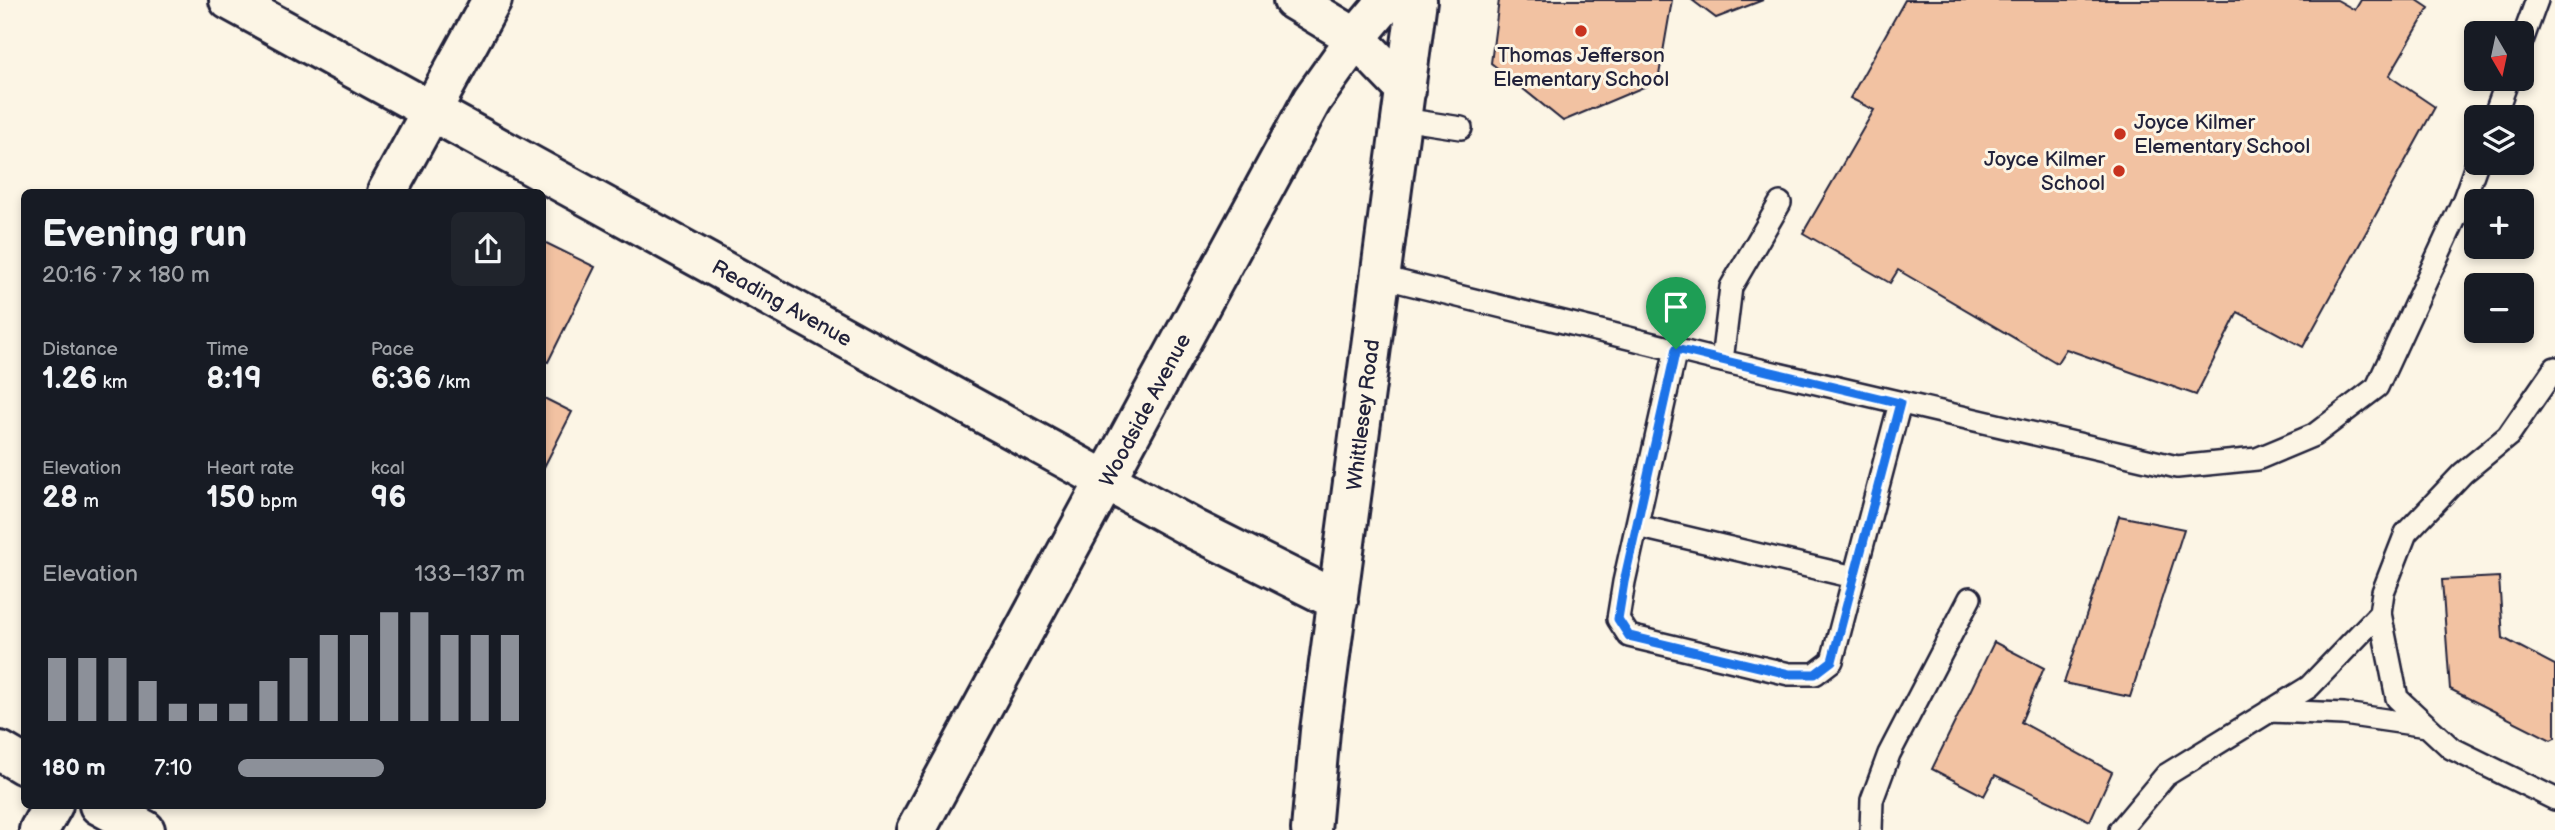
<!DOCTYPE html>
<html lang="en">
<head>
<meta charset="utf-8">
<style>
  body { margin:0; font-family:"Balsamiq Sans",sans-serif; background:#20242c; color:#f1f3f6; height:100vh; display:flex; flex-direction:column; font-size:26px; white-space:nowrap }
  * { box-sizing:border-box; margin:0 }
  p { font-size:23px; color:#9ea1a6 }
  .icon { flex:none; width:38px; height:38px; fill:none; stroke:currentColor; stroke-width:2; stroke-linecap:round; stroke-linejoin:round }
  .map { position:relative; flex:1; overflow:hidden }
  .drawer { position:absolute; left:21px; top:189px; width:525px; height:620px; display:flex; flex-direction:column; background:#171b24; border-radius:10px; box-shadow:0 4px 10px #0003 }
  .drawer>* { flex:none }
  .needle { width:46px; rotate:171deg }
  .tools { position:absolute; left:2464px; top:21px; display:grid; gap:14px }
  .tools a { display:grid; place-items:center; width:70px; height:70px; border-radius:10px; background:#171b24; box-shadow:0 4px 10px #0003; font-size:35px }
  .pin { position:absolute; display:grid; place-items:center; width:60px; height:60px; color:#fff; margin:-72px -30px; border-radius:50% 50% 50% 0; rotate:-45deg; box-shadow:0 0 7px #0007 }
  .pin .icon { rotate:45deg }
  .round { display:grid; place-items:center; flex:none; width:74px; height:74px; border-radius:10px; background:#20242c }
  .summary { display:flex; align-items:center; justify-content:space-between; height:119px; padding:0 21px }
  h1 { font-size:38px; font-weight:600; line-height:52px }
  .stats { display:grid; grid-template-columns:repeat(3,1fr); gap:10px; height:119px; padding:7px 21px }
  .stats div { display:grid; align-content:center }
  .stats b { font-size:30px; font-weight:600 }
  .stats small { font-size:19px; font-weight:400 }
  .stats p { font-size:19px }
  .chart { height:196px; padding:14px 21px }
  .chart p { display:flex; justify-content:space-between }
  .chart svg { width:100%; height:126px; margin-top:7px; stroke:#8c9099; stroke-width:6 }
  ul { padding:0 21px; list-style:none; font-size:23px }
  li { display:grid; grid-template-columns:112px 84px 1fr; align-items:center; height:52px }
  li i { height:18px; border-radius:9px; background:#8c9099 }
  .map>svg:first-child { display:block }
  .building { fill:#f2c2a2; stroke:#22223b; stroke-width:2 }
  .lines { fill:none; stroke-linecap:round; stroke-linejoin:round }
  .lane-casing { stroke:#22223b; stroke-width:26 }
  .street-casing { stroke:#22223b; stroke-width:44 }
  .lane { stroke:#fcf5e5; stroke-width:21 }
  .street { stroke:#fcf5e5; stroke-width:38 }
  .route-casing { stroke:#fff; stroke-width:14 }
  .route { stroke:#1a73e8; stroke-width:9 }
  .poi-dot { fill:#c8321e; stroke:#fcf5e5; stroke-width:2.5 }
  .labels { text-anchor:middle; stroke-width:6; stroke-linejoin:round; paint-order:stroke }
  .poi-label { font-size:21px; fill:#22223b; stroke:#fcf5e5 }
  .street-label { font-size:21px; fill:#22223b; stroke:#fcf5e5 }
</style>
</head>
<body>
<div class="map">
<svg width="2555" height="830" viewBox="0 0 2555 830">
  <rect width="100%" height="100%" fill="#fcf5e5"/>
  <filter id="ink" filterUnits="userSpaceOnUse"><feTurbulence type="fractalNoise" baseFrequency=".0143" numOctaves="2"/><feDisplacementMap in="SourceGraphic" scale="14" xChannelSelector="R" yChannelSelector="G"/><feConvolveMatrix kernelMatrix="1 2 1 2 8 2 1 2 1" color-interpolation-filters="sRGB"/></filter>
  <g filter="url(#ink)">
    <path class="building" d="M 1499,0 L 1672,0 L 1658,81 L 1563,121 L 1491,63 Z
      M 1692,0 L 1763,0 L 1716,18 Z
      M 1905,0 L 2337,0 L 2355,10 L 2361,0 L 2417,0 L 2429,8 L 2389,76 L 2435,107 L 2303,347 L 2238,312 L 2196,395 L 2066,349 L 2057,363 L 1898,270 L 1890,283 L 1803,233 L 1874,110 L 1850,98 Z
      M 542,241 L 595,267 L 548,362 L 542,360 Z
      M 542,397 L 572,412 L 542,471 Z
      M 2119,516 L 2184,529 L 2130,697 L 2064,683 Z
      M 2499,577 L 2503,638 L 2555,665 L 2555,738 L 2551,740 L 2450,689 L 2442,580 Z
      M 1994,642 L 2044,668 L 2021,722 L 2112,772 L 2090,821 L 1995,775 L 1984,796 L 1932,769 Z"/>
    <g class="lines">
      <defs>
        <path id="lane" d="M 2522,41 L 2537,0
          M 2494,117 L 2508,79
          M 1402,119 L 1461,128
          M 1381,277 L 1722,361 L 2177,467 L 2257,459 L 2314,435 L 2377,387 L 2464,199 L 2477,163
          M 1676,349 L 1624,582 L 1618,619 L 1629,636 L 1789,674 L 1815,674 L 1832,661 L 1900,403
          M 1722,361 L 1731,287 L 1780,203
          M 2555,368 L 2508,436 L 2463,473 L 2406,533 L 2383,592 L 2380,613 L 2397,698 L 2451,748 L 2555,799
          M 1637,526 L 1854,577
          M 2269,711 L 2344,714 L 2427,726
          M 1871,830 L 1872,800 L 1889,754 L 1970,598
          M 2120,830 L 2166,775 L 2309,687 L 2380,613"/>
        <path id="street" d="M 229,0 L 1196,530 L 1338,601
          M 1293,0 L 1356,38 L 1406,90
          M 387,192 L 492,0
          M 0,751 L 24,765
          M 99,805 L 145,830
          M 39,830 L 53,805
          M 916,830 L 1312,100 L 1356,38 L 1388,0
          M 1311,830 L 1320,731 L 1417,0"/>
      </defs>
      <use href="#lane" class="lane-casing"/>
      <use href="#street" class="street-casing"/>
      <use href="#lane" class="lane"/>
      <use href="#street" class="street"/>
    </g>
  </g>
  <g class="lines" filter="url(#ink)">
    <defs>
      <path id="route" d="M 1676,349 L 1900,403 L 1832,661 L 1815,674 L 1789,674 L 1629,636 L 1618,619 L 1624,582 Z"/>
    </defs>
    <use href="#route" class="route-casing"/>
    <use href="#route" class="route"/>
  </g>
  <g class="poi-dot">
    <circle cx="1581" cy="31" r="7"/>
    <circle cx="2120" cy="134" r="7"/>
    <circle cx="2119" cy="171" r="7"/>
  </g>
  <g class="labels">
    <g class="poi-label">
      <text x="1581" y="62">Thomas Jefferson<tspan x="1581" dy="24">Elementary School</tspan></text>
      <text x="2134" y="129" text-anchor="start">Joyce Kilmer<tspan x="2134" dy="24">Elementary School</tspan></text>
      <text x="2105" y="166" text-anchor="end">Joyce Kilmer<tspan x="2105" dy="24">School</tspan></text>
    </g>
    <g class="street-label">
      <text transform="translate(782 303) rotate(29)" y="7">Reading Avenue</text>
      <text transform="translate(1145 410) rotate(-62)" y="7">Woodside Avenue</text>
      <text transform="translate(1363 415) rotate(-83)" y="7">Whittlesey Road</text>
    </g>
  </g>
</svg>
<div class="tools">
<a><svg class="needle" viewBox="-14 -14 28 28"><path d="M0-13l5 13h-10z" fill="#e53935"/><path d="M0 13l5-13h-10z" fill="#9ea1a6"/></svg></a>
<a><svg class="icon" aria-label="layers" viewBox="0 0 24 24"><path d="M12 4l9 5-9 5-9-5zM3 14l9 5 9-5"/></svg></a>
<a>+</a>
<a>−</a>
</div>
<div class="pin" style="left:1676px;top:349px;background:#1e9e55"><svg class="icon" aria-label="arrive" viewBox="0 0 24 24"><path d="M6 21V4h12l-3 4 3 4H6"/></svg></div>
<section class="drawer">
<div class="summary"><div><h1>Evening run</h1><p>20:16 · 7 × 180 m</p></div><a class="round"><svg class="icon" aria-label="share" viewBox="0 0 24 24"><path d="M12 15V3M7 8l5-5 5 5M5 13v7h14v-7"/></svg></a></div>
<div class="stats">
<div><p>Distance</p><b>1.26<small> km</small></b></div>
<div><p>Time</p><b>8:19</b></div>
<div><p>Pace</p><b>6:36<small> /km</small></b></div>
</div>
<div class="stats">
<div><p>Elevation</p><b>28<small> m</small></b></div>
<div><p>Heart rate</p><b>150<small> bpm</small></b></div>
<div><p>kcal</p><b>96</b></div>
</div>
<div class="chart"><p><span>Elevation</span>133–137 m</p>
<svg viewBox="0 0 160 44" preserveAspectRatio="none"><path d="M5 44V22M15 44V22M25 44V22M35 44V30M45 44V38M55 44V38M65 44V38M75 44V30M85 44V22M95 44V14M105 44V14M115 44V6M125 44V6M135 44V14M145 44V14M155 44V14"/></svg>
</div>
<ul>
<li><b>180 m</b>7:10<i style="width:51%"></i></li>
</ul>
</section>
</div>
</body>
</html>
